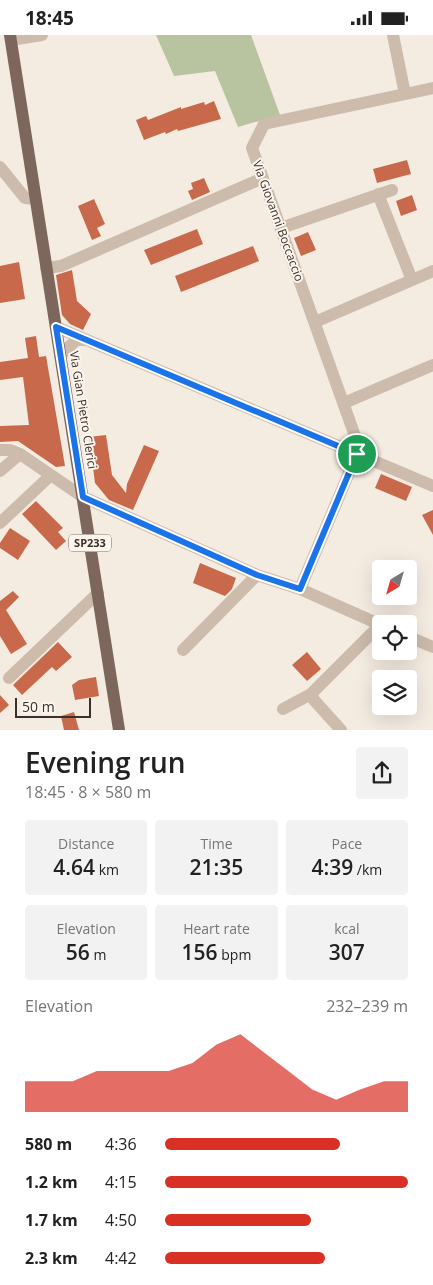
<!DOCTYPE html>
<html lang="en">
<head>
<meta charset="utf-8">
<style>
  body { margin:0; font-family:"Open Sans",sans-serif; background:#f2f2f2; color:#222; height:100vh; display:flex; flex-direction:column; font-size:19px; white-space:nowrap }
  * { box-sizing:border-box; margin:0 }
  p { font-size:16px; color:#767676 }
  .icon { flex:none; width:28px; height:28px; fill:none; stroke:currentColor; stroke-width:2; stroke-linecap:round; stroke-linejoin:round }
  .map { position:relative; height:695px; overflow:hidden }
  .side { display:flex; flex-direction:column; background:#fff; flex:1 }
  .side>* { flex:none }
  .needle { width:32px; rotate:217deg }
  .tools { position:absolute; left:372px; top:525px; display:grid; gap:10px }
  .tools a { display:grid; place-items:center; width:45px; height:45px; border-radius:5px; background:#fff; box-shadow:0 5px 20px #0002; font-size:25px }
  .scale { position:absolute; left:15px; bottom:12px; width:76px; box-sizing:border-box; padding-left:5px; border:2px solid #3b302b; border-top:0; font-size:14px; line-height:18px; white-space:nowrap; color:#3b302b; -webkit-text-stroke:4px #fbf5ee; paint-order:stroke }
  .pin { position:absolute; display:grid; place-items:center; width:42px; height:42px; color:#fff; margin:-21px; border:2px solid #fff; border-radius:50%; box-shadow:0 1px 5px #0007 }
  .round { display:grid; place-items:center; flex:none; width:52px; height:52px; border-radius:5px; background:#f2f2f2 }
  .headline { display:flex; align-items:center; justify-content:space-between; height:85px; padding:0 25px }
  h1 { font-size:28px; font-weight:600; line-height:38px }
  .metrics { display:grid; grid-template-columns:repeat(3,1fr); gap:8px; height:85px; padding:5px 25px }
  .metrics div { display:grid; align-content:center; border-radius:5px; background:#f2f2f2; text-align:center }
  .metrics b { font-size:21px; font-weight:600 }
  .metrics small { font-size:14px; font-weight:400 }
  .metrics p { font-size:14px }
  .chart { height:140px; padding:10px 25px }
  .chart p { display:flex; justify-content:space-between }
  .chart svg { width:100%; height:90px; margin-top:5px; fill:#d93025; opacity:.7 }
  ul { padding:0 25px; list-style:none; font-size:16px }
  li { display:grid; grid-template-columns:80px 60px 1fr; align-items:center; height:38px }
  li i { height:12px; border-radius:6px; background:#d93025 }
  .status { display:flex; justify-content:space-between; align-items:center; height:35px; padding:0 25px; background:#fff; direction:ltr }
  .status svg { height:14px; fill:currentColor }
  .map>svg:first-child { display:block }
  .green { fill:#b8c4a0 }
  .building { fill:#c8694b }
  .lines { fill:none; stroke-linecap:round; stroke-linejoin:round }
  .minor { stroke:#cdbbac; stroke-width:12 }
  .major { stroke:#7d675c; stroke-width:12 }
  .route-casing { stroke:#fff; stroke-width:10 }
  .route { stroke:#1a73e8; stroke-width:6 }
  .labels { text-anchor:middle; stroke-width:4; stroke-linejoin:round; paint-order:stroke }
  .shield { fill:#fbf5ee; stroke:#756b66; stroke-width:1 }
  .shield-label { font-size:11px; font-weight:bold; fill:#3b302b }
  .street-label { font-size:12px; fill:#3b302b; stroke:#fbf5ee }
</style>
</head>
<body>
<div class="status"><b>18:45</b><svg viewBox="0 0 49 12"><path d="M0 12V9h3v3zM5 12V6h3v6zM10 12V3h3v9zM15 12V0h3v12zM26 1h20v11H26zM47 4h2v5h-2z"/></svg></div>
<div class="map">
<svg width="433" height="695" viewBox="0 0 433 695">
  <rect width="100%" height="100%" fill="#f4ebe1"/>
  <path class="green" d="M 156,0 L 251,0 L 280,80 L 238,92 L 215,36 L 174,41 Z"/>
  <path class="building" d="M 214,66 L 221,84 L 178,96 L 177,94 L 166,99 L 165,97 L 144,105 L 136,85 L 146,81 L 148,85 L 181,72 L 181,74 L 204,67 L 205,70 Z
    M 407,125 L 411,139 L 377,148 L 373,134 Z
    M 204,143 L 210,157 L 192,165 L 188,156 L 193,154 L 191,148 Z
    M 412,160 L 417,175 L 401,181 L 396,166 Z
    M 94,164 L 105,189 L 97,193 L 101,201 L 92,205 L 78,171 Z
    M 197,194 L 203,209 L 151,230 L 144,215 Z
    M 308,197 L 316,215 L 301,221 L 294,203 Z
    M 253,211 L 259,226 L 181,257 L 175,241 Z
    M 19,227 L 25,264 L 0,268 L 0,231 Z
    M 72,235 L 77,266 L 91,279 L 83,295 L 70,289 L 62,280 L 56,240 Z
    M 36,301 L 39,322 L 46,321 L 65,431 L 56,432 L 18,406 L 0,407 L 0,391 L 29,390 L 23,342 L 0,345 L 0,327 L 28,323 L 25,303 Z
    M 106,400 L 112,440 L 126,458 L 127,449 L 144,410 L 159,416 L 133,475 L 109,465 L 95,448 L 89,402 Z
    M 381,439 L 412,452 L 406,466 L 375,453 Z
    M 36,466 L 63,493 L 58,497 L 66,506 L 56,515 L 22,479 Z
    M 433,475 L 433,500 L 422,480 Z
    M 10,493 L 30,506 L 18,525 L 0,513 L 0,508 Z
    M 200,528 L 236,543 L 232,554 L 225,561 L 193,548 Z
    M 13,556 L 19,562 L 6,575 L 27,609 L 11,619 L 0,601 L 0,566 Z
    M 58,607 L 72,622 L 56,636 L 52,632 L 22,660 L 13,650 Z
    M 307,617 L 321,634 L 307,646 L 292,630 Z
    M 96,642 L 99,661 L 75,665 L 72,650 L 79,645 Z
    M 0,660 L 9,670 L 0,678 Z
    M 74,677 L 79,695 L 64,695 L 61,681 Z"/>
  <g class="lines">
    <path class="minor" d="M 393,0 L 405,59
      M 11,5 L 42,0
      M 0,132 L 25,163 L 35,164
      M 378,159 L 412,245
      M 281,193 L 392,155
      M 46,233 L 61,231 L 263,143
      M 315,287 L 433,236
      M 56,292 L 433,451
      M 60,321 L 76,305 L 84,305
      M 344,368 L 433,330
      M 0,415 L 10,415 L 20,419 L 83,462 L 257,540 L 300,554 L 381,590
      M 0,436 L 20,419
      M 0,488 L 51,440
      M 300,554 L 357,419 L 355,401 L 252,113 L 264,89 L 433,53
      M 409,602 L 433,612
      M 183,615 L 257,540
      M 9,643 L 98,558
      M 283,674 L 311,659
      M 341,695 L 314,665 L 311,659 L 380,590"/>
    <path class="major" d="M 10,0 L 119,695"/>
  </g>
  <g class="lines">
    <defs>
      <path id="route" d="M 56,292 L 357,419 L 300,554 L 257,540 L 83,462 Z"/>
    </defs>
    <use href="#route" class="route-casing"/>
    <use href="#route" class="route"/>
  </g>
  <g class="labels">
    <rect class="shield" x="69" y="499.5" width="42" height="17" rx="4"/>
    <g class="shield-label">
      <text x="90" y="512">SP233</text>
    </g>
    <g class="street-label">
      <text transform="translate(278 186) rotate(70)" y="4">Via Giovanni Boccaccio</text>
      <text transform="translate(83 375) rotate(81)" y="4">Via Gian Pietro Clerici</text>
    </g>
  </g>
</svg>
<div class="tools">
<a><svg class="needle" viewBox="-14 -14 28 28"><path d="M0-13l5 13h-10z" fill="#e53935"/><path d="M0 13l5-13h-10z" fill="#767676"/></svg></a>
<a><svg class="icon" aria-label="locate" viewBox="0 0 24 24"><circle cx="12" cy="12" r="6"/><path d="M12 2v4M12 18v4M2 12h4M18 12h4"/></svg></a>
<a><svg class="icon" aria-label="layers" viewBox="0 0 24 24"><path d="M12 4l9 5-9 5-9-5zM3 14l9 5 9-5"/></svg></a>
</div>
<div class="scale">50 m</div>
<div class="pin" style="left:357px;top:419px;background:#1e9e55"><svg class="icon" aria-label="arrive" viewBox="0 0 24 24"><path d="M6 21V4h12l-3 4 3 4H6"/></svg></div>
</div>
<section class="side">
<div class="headline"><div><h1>Evening run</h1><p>18:45 · 8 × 580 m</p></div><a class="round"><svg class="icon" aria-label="share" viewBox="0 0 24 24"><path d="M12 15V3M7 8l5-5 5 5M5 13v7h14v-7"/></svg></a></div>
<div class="metrics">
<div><p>Distance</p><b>4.64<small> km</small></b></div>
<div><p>Time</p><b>21:35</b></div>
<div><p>Pace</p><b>4:39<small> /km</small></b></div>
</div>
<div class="metrics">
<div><p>Elevation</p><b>56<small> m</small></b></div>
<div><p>Heart rate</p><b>156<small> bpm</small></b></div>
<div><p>kcal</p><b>307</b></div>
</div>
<div class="chart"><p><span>Elevation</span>232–239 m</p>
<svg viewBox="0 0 160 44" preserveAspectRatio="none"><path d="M0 44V29L10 29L20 29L30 24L40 24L50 24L60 24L70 20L80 11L90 6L100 15L110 24L120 33L130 38L140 33L150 29L160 29V44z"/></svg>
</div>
<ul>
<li><b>580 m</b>4:36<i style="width:72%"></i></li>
<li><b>1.2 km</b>4:15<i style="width:100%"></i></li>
<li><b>1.7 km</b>4:50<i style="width:60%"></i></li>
<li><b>2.3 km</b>4:42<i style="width:66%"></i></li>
</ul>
</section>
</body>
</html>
